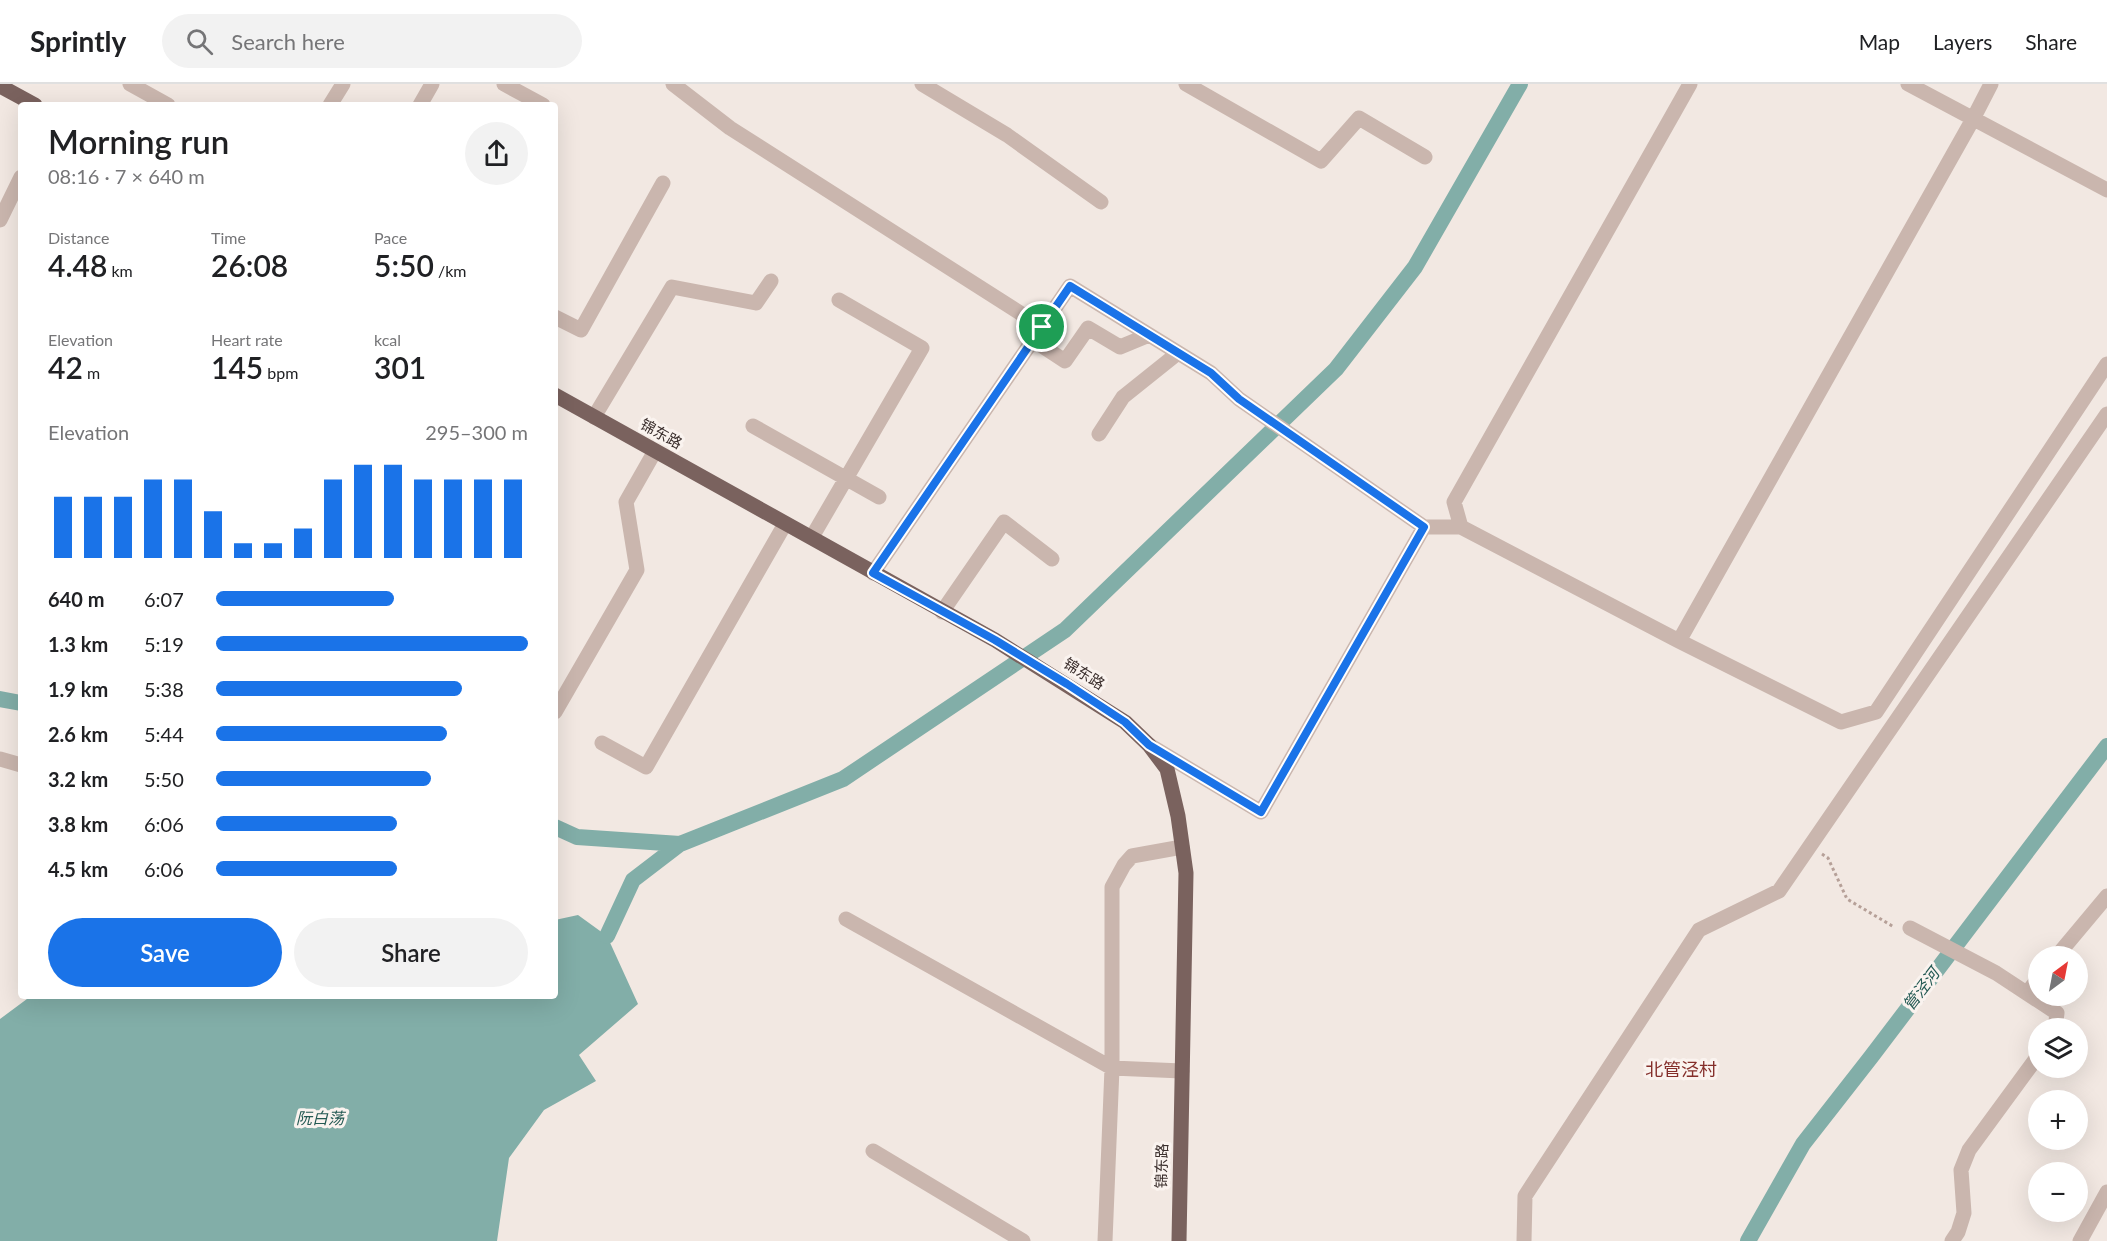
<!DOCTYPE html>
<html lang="en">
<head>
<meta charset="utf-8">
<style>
  body { margin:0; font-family:Lato,"Noto Sans SC",sans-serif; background:#f2f2f2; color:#202124; height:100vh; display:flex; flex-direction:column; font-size:22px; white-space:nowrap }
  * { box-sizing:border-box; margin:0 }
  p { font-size:20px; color:#757577 }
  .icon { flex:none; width:33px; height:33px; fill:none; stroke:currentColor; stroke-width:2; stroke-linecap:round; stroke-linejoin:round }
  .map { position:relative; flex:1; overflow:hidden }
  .side { position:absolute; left:18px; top:18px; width:540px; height:897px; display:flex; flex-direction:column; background:#fff; border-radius:6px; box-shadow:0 6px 24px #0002 }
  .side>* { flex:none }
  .needle { width:39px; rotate:32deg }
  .fabs { position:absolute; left:2028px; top:862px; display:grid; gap:12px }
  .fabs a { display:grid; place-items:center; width:60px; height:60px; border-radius:50%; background:#fff; box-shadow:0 6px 24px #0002; font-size:30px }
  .pin { position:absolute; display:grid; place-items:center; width:51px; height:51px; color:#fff; margin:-26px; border:3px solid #fff; border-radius:50%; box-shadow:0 2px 6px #0007 }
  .round { display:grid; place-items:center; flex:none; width:63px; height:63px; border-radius:32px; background:#f2f2f2 }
  .headline { display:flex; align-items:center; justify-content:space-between; height:102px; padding:0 30px }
  h1 { font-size:33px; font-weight:600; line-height:45px }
  .metrics { display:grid; grid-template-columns:repeat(3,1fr); gap:9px; height:102px; padding:6px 30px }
  .metrics div { display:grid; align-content:center }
  .metrics b { font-size:30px; font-weight:600 }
  .metrics small { font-size:16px; font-weight:400 }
  .metrics p { font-size:16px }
  .chart { height:168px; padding:12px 30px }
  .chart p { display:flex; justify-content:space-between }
  .chart svg { width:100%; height:108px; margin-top:6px; stroke:#1a73e8; stroke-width:6 }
  .primary-button { display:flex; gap:12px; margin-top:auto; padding:12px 30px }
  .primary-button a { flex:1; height:69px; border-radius:36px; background:#1a73e8; color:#fff; font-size:24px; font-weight:600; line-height:69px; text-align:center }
  .primary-button a+a { background:#f2f2f2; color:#202124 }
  ul { padding:0 30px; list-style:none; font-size:20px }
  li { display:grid; grid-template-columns:96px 72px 1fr; align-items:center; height:45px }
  li i { height:15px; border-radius:8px; background:#1a73e8 }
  header { display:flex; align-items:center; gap:36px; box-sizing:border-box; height:84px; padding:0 30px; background:#fff; border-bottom:2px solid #e0e0e0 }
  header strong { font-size:28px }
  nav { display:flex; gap:33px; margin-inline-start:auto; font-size:21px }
  .search { width:420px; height:54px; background:#f2f2f2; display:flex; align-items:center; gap:15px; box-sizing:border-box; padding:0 21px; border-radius:33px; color:#757577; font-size:22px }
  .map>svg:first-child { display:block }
  .water { fill:#82aea8 }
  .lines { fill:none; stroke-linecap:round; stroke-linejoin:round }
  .canal { stroke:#82aea8; stroke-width:16 }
  .path { stroke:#b6a098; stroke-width:3; stroke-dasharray:3 3; stroke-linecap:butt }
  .minor { stroke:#cab6ae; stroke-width:15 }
  .major { stroke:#7a625e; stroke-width:15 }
  .route-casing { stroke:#fff; stroke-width:12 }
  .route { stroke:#1a73e8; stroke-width:8 }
  .labels { text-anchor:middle; stroke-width:6; stroke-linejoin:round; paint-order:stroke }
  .street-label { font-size:15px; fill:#3a2e2c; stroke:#faf3ef }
  .water-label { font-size:16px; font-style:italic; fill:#235953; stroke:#faf3ef }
  .quarter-label { font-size:18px; fill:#842e2a; stroke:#faf3ef }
</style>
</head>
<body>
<header>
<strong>Sprintly</strong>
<div class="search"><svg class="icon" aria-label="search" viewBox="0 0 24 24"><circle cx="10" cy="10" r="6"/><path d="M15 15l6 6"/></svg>Search here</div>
<nav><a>Map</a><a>Layers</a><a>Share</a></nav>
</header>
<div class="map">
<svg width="2107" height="1157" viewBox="0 0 2107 1157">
  <rect width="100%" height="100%" fill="#f2e8e2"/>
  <path class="water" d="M 578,831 L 607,852 L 638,920 L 579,971 L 596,997 L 544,1026 L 509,1074 L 497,1157 L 0,1157 L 0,935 L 31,912 L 555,912 L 555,836 Z"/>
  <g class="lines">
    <path class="canal" d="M 0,615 L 21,619
      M 555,743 L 577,753 L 680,760 L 843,695 L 1065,546 L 1336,285 L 1415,183 L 1520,0
      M 607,852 L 633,796 L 680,760
      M 1748,1157 L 1803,1060 L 1871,973 L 2107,662"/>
    <path class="path" d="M 1822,770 L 1828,774 L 1847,815 L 1894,843"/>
    <path class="minor" d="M 130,0 L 168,21
      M 504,0 L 543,21
      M 673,0 L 730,44 L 1042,243
      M 922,0 L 1007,51 L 1101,118
      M 1186,0 L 1321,77 L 1359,34 L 1425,73
      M 1690,0 L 1454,418 L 1461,443 L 1679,557 L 1841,638 L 1876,628 L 2107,280
      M 1908,0 L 2107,106
      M 330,21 L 343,0
      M 420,21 L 432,0
      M 0,136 L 21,93
      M 555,233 L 581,246 L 663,99
      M 1033,256 L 1065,277 L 1088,244 L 1120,263 L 1149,251
      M 594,333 L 672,203 L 756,219 L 771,197
      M 753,342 L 879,413
      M 1099,350 L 1123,313 L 1178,269
      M 812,453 L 922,264 L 839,216
      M 873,489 L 1070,202 L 1211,289 L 1239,315 L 1424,443
      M 942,528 L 1004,438 L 1052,475
      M 1679,557 L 1973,35 L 1991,0
      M 555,628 L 637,486 L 626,418 L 655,367
      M 602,659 L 646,683 L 785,440
      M 1149,661 L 1261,728 L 1424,443 L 1461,443
      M 0,675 L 21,681
      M 846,835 L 1112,984 L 1182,987
      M 1910,844 L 1996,889 L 2057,929 L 2055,945
      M 2056,873 L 2107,812
      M 2027,909 L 2038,895
      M 873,1067 L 1023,1157
      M 1105,1157 L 1112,984 L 1112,803 L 1124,781 L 1132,772 L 1182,763
      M 1524,1157 L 1525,1112 L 1699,846 L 1779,807 L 2107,330
      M 1952,1157 L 1958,1148 L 1964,1129 L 1961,1086 L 1969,1066 L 2038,972
      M 2080,1157 L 2107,1108"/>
    <path class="major" d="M 0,2 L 35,21
      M 555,311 L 995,556 L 1125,638 L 1149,661 L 1167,685 L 1178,732 L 1186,789 L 1179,1157"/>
  </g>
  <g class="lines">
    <defs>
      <path id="route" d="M 1070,202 L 1211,289 L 1239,315 L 1424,443 L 1261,728 L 1149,661 L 1125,638 L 1067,600 L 995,556 L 873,489 Z"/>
    </defs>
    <use href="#route" class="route-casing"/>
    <use href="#route" class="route"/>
  </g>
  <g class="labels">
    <g class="street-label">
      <text transform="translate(661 350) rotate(29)" y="5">锦东路</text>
      <text transform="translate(1084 590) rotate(32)" y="5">锦东路</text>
      <text transform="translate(1162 1082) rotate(-89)" y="5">锦东路</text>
    </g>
    <g class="water-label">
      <text transform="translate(1921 905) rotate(-53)" y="6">管泾河</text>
      <text x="320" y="1040">阮白荡</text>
    </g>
    <g class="quarter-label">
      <text x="1681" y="992">北管泾村</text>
    </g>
  </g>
</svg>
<div class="fabs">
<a><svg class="needle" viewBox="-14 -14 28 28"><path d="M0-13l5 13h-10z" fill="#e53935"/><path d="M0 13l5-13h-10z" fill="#757577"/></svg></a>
<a><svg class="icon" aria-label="layers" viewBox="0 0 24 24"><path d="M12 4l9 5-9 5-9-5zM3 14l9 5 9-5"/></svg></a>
<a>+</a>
<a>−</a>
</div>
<div class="pin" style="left:1042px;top:243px;background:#1e9e55"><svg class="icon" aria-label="arrive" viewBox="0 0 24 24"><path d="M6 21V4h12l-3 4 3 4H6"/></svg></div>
<section class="side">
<div class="headline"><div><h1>Morning run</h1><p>08:16 · 7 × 640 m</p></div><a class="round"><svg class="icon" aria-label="share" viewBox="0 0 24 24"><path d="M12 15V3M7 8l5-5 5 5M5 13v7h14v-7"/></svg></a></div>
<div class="metrics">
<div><p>Distance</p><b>4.48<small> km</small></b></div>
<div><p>Time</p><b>26:08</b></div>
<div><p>Pace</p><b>5:50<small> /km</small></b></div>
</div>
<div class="metrics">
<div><p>Elevation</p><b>42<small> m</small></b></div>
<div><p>Heart rate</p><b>145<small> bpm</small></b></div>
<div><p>kcal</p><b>301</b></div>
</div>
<div class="chart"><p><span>Elevation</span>295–300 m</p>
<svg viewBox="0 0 160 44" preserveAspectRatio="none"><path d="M5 44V19M15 44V19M25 44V19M35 44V12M45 44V12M55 44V25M65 44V38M75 44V38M85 44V32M95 44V12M105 44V6M115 44V6M125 44V12M135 44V12M145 44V12M155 44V12"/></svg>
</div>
<ul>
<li><b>640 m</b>6:07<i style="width:57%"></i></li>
<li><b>1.3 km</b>5:19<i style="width:100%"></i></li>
<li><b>1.9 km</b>5:38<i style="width:79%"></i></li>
<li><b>2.6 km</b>5:44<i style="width:74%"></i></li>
<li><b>3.2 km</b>5:50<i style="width:69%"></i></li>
<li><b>3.8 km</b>6:06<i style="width:58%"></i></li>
<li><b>4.5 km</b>6:06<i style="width:58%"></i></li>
</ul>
<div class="primary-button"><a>Save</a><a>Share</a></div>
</section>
</div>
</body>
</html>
